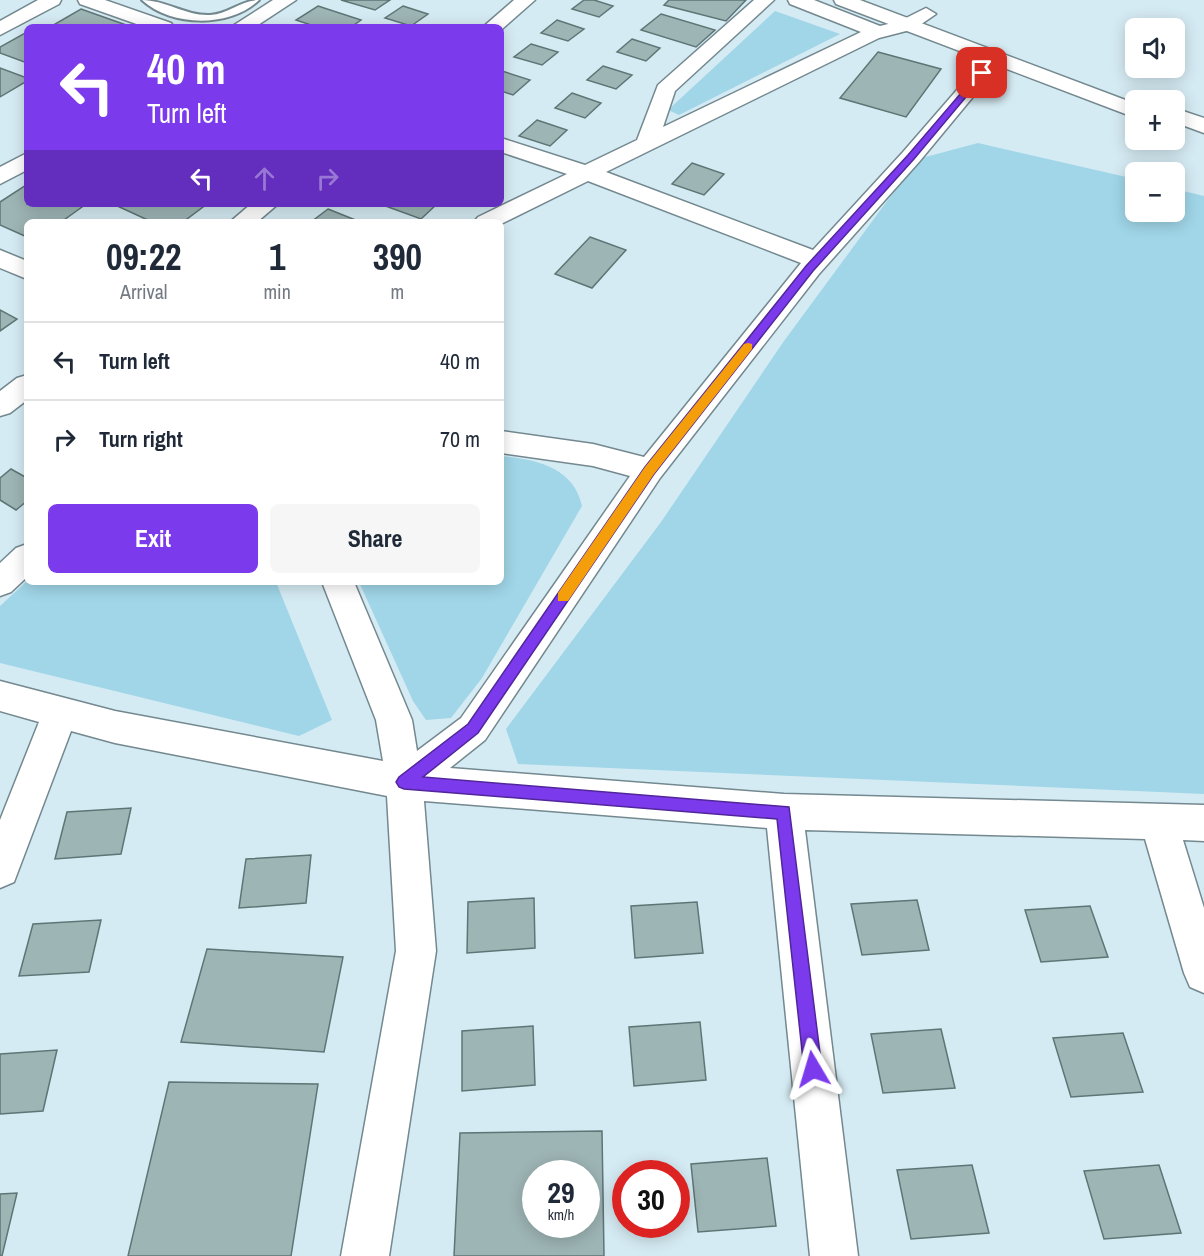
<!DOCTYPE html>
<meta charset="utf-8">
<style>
:root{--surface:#fff;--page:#f6f6f7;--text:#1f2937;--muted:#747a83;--line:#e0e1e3;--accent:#7c3aed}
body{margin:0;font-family:"Archivo Narrow",sans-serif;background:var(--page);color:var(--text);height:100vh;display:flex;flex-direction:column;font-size:22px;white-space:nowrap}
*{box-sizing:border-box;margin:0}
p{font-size:20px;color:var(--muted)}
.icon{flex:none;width:33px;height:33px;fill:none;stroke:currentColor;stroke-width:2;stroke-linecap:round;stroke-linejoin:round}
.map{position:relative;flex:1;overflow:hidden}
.drawer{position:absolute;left:24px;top:219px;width:480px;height:366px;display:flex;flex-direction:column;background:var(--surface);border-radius:9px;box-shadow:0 3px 15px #0003}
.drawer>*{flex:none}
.top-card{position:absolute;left:24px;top:24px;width:480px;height:183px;border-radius:9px;box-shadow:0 3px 15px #0003;background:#7c3aed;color:#fff;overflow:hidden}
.buttons{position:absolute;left:1125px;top:18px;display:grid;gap:12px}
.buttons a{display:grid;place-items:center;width:60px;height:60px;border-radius:9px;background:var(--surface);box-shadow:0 3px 15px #0003;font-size:30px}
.speed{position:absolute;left:522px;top:1160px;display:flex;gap:12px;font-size:30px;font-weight:700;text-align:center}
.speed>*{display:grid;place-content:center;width:78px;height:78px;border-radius:50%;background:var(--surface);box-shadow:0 3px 15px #0003;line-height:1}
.speed small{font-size:15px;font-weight:400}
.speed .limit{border:9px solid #d22;background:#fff;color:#111}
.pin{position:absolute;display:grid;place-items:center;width:51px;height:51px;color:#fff;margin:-26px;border-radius:12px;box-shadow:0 3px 9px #0006}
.me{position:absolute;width:66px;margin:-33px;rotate:353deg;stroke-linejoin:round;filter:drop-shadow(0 0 4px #0008)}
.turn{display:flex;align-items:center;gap:21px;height:126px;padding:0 24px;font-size:27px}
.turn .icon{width:78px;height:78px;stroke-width:2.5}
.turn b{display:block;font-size:42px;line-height:51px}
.lanes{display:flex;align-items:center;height:57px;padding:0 24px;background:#0003;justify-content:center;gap:30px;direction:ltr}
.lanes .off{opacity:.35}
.eta{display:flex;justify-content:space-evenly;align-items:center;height:102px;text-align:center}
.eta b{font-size:36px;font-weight:800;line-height:42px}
.primary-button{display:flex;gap:12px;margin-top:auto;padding:12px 24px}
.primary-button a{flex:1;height:69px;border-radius:9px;background:var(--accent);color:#fff;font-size:24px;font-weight:800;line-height:69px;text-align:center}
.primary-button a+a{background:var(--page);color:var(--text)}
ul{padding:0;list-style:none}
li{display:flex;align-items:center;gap:18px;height:78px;padding:0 24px;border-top:2px solid var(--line)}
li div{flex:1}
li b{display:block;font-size:22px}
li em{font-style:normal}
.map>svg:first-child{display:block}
.green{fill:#a0d6e8}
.building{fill:#9eb5b5;stroke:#5f7575;stroke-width:1.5;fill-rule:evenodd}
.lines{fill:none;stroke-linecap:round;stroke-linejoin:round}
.lane-casing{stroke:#73888f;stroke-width:4}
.street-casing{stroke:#73888f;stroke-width:3}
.secondary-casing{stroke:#73888f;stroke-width:3}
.lane{fill:#fff;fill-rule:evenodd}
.street{fill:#fff;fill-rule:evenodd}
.secondary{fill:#fff;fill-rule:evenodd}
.route{fill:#7c3aed;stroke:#51269a;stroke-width:1.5}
.slow{fill:#f59e0b}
</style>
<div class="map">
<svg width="1204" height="1256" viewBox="0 0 1204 1256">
<rect width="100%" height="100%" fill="#d5ebf3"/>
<g class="green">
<path d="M775 11 840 34 679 115 668 110Z"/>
<path d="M978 143 1135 179 1136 212H1174L1175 189 1204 196V794L518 764 506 729 661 522 784 341 918 159Z"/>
<path d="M501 456C535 459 574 467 582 506L482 678 451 718 426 720 413 701 359 582H501Z"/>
<path d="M27 581 276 582 332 720 299 736 0 663V606Z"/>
</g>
<g class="building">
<path d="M341 0H390L375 10Z"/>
<path d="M584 0H594L613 6 599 17 572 9Z"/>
<path d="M669 0H746L726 21 664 5Z"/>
<path d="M318 6 361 20 351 27H317L296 20Z"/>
<path d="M403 6 428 14 411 26 385 18Z"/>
<path d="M81 9 129 26 50 27Z"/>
<path d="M661 14 715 30 696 47 641 30Z"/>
<path d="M557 20 584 29 568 41 541 33Z"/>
<path d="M27 32V63L0 53V47Z"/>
<path d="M632 39 660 48 646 61 617 52Z"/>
<path d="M531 44 558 52 542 65 514 57Z"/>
<path d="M878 52 941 69 906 117 840 98Z"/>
<path d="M603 66 632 75 616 89 587 80Z"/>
<path d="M0 68 27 78V81L0 97Z"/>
<path d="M502 71 530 80 513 95 501 91Z"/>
<path d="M572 93 601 103 585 118 555 108Z"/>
<path d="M537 120 567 130 550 146 519 136Z"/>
<path d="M692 163 724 174 704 195 672 184Z"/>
<path d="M26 185 27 204H75L82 207 61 222H27V237L0 225V202Z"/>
<path d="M113 204H207L183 222H152Z"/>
<path d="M380 204H437L421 219Z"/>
<path d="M328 209 358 221 311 222Z"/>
<path d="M590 237 626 250 592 288 555 274Z"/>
<path d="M0 310 17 319 0 331Z"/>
<path d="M11 469 27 478V501L16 510 0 500V478Z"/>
<path d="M131 808 121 854 55 859 67 812Z"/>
<path d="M311 855 306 903 239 908 246 859Z"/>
<path d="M534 898 535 948 467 953 468 902Z"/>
<path d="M917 900 929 950 862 955 851 904Z"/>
<path d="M697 902 703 953 635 958 631 906Z"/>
<path d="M1090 906 1108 957 1041 962 1025 910Z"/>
<path d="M101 920 89 972 19 976 33 924Z"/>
<path d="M207 949 343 957 324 1052 181 1042Z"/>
<path d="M700 1022 706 1080 634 1086 629 1027Z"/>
<path d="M533 1026 535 1085 462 1091V1031Z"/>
<path d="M941 1029 955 1088 883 1093 871 1034Z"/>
<path d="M1123 1033 1143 1092 1071 1097 1053 1038Z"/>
<path d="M57 1050 43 1111 0 1114V1054Z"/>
<path d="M169 1082 318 1084 291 1256H128Z"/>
<path d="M602 1131 604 1256H454L460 1133ZM536 1173H586V1224H536Z"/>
<path d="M767 1158 776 1226 698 1232 691 1164Z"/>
<path d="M972 1165 989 1233 911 1239 897 1170Z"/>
<path d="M1159 1165 1181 1233 1104 1239 1084 1171Z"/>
<path d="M17 1193 2 1256H0V1194Z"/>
</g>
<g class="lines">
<g class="lane-casing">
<path id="lane" d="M142 0C165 0 186 16 210 15 229 14 241 0 259 0 230 28 171 27 142 0Z"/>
</g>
<g class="street-casing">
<g id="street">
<path d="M38 0H61L59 4 0 35V21Z"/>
<path d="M78 0H105L171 23 174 27H145L80 4Z"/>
<path d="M273 0H296L255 27H231Z"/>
<path d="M514 0H535L501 30V27H483Z"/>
<path d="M754 0H774L675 91 663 127 861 32 790 4 788 0H814L880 26 900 21 926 8 936 14 914 29 879 38 606 172 813 250 903 152 989 53H1003L1006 57 919 162 819 274 660 478 485 740 450 768 784 794 1204 805V841L1183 840 1204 908V993L1190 987 1184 973 1145 839 805 830 858 1256H810L767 828 424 801 436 951 389 1256H341L396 951 387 796 115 743 71 731 14 882 0 888V820L39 722 0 711V681L115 711 383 761 376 720 322 582H354L412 720 417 751 461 718 630 476 593 466 501 453V431L593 444 644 457 801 263 588 181 501 224 474 222 478 217 567 174 501 152V138L585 165 637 140 658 85Z"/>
<path d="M27 153V170L0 184V167Z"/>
<path d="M251 204H278L257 222H230Z"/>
<path d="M0 250 27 261V279L0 268Z"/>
<path d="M27 375V400L10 413 0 416V391L17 378Z"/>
<path d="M27 544V577L11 592 0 596V563L16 548Z"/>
</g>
</g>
<g class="secondary-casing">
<g id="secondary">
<path d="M834 0H860L1136 104V118L836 4Z"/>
<path d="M1174 108 1204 118V133L1174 122Z"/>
</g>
</g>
<use href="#lane" class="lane"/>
<use href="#street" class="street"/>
<use href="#secondary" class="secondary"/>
</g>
<path class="route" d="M979 72 986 73 914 159 813 271 654 474 478 733 423 777 789 807 822 1069 819 1075 813 1078 807 1075 804 1069 777 819 404 789 399 787 396 782 399 777 468 724 645 467 806 266 908 155Z"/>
<path class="slow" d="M748 343 752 344V349L654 474 568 601H558V593L645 467 744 344Z"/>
</svg>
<div class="buttons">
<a><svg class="icon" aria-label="sound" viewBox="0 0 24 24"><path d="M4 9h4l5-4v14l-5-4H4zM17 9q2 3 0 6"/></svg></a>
<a>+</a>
<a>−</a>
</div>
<div class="speed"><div>29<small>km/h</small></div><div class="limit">30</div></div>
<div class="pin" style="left:982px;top:73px;background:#d93025"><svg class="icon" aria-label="arrive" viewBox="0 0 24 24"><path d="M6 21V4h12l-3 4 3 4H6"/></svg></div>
<svg class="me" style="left:813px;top:1069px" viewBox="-20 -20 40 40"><path d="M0-17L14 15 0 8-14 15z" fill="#7c3aed" stroke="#fff" stroke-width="4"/></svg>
<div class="top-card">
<div class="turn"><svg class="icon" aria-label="left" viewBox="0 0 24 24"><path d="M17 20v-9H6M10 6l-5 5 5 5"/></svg><div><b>40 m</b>Turn left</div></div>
<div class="lanes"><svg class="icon" aria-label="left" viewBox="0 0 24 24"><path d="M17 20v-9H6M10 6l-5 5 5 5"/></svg><svg class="icon off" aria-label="ahead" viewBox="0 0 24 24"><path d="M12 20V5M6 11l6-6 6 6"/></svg><svg class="icon off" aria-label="right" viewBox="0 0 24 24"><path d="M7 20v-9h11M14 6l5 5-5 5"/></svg></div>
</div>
<section class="drawer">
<div class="eta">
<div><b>09:22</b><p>Arrival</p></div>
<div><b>1</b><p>min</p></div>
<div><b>390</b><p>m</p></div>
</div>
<ul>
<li><svg class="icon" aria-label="left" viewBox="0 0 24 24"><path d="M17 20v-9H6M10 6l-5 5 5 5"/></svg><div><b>Turn left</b></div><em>40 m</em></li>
<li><svg class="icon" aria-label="right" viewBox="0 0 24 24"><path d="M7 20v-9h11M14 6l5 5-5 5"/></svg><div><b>Turn right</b></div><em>70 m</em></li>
</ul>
<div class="primary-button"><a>Exit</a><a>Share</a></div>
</section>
</div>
